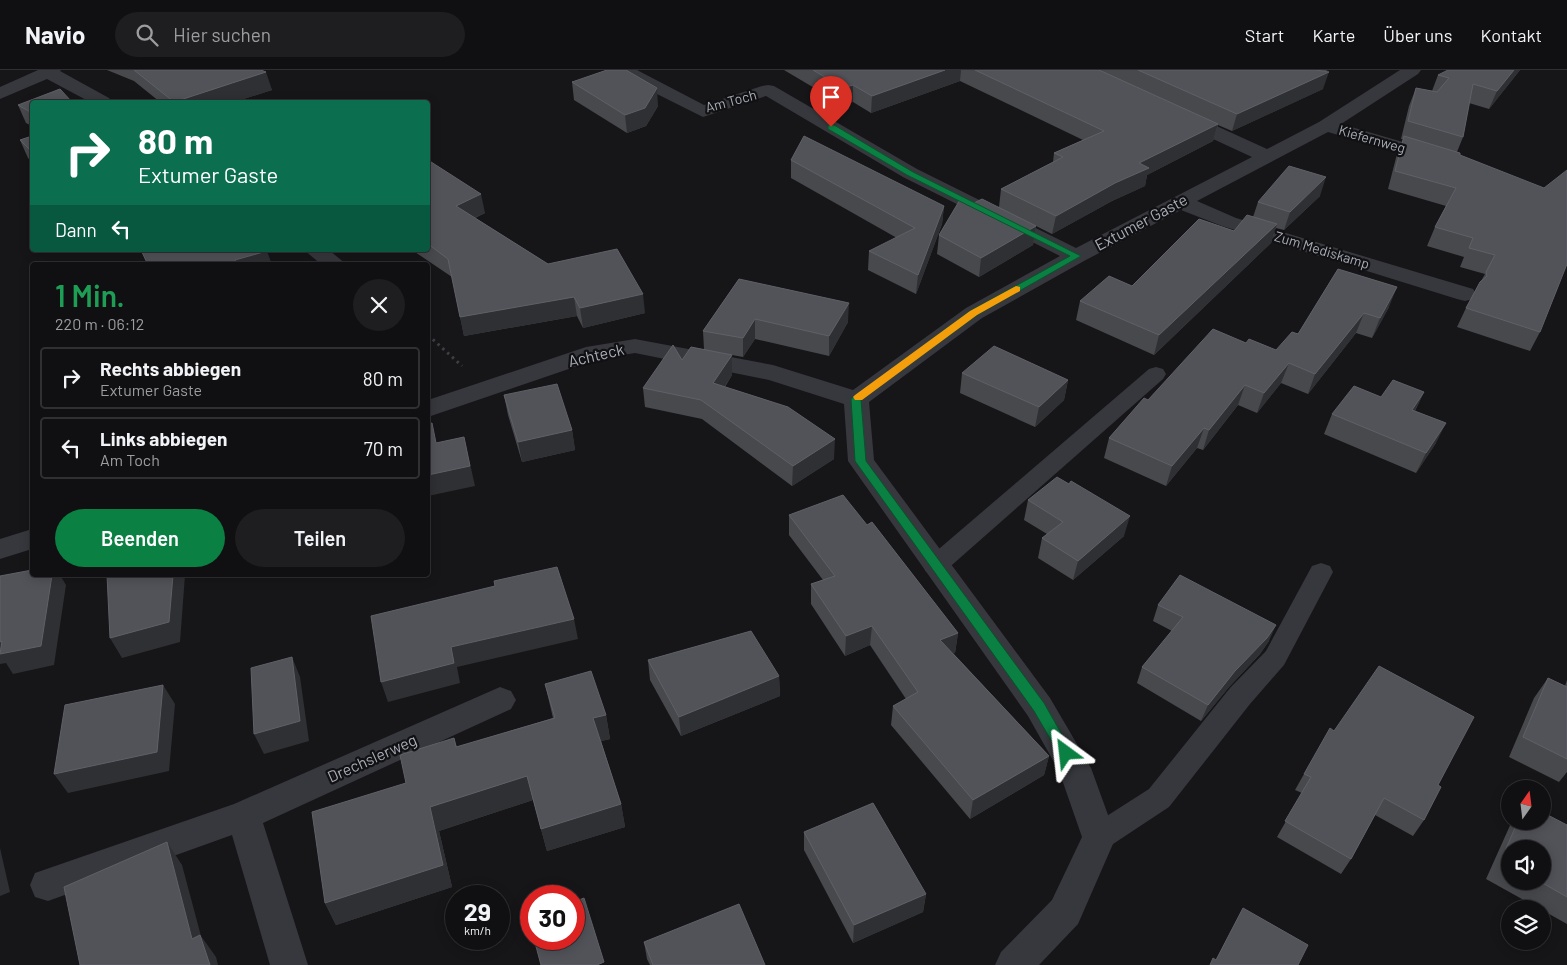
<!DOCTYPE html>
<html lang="de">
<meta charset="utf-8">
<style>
:root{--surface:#101012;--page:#1e1e20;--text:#f1f3f6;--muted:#9c9d9f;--line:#303032;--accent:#0b8043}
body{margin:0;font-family:Barlow,sans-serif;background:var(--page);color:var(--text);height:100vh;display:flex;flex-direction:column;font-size:19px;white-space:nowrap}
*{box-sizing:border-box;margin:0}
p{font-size:16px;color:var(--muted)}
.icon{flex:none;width:28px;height:28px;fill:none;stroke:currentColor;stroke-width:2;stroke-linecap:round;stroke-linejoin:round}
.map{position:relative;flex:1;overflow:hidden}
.panel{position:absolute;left:30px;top:192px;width:400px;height:315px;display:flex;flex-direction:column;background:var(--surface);border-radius:5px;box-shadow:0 2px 12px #0003,0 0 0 1px var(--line)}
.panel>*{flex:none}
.guide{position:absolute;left:30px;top:30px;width:400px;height:152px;border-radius:5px;box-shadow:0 2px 12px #0003,0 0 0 1px var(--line);background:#0b6e4f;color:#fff;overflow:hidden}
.needle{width:32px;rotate:14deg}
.fabs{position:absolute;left:1501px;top:710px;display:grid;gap:10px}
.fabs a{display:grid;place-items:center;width:50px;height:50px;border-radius:50%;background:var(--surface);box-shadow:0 2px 12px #0003,0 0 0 1px var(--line);font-size:25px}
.speed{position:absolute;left:445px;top:815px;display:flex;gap:10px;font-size:25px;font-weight:700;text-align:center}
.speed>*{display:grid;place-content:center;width:65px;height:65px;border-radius:50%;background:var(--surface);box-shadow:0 2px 12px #0003,0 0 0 1px var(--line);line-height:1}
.speed small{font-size:12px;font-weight:400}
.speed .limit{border:8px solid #d22;background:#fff;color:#111}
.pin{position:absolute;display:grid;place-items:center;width:42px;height:42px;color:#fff;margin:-51px -21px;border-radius:50% 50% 50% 0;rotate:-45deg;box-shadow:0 0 5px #0007}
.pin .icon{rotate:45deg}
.me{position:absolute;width:55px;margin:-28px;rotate:330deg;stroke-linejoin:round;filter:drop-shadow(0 0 4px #0008)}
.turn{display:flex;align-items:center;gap:18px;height:105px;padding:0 25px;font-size:22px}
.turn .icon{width:65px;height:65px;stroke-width:2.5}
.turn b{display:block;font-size:35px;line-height:42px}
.then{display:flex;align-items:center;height:48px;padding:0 25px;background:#0003;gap:10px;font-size:19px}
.round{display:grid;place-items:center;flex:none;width:52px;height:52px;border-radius:26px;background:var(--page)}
.headline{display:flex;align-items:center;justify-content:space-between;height:85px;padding:0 25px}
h1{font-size:30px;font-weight:600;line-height:38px;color:#1e9e55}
.primary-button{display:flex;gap:10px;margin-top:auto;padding:10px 25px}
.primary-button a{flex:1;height:58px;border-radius:30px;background:var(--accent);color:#fff;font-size:20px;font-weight:600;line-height:58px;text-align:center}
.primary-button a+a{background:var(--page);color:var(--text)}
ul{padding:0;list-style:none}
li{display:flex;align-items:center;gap:15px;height:62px;margin:0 10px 8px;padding:0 15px;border:2px solid var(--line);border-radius:5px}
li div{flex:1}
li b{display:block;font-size:19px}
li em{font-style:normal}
header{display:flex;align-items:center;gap:30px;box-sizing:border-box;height:70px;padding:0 25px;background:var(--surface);border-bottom:1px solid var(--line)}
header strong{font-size:24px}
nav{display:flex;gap:28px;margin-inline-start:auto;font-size:18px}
.search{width:350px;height:45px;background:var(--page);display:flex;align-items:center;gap:12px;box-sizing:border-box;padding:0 18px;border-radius:28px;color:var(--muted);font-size:19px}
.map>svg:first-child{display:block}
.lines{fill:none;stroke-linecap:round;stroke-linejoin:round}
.path{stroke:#3d3f44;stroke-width:3;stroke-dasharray:2.5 4;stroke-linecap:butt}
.service{fill:#37383d;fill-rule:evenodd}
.minor{fill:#37383d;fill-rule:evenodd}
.wall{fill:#47494d;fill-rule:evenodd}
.shaded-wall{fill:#2f3033}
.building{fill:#525359;stroke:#5f6168}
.route{fill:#0b8043;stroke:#07532c}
.slow{fill:#f59e0b}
.labels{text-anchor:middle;stroke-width:4.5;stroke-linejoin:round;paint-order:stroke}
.far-street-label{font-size:14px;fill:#a8adb8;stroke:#111113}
.street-label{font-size:16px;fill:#a8adb8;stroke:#111113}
</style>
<header>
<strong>Navio</strong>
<div class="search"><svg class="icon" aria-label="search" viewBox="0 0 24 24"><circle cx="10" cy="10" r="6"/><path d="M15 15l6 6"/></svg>Hier suchen</div>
<nav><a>Start</a><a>Karte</a><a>Über uns</a><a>Kontakt</a></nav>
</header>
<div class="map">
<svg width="1567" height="895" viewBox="0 0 1567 895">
<rect width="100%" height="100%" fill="#161618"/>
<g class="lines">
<path class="path" d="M428 265 462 296"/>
<g class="service">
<path d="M1156 297 1163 299 1166 304 1163 309 944 502 935 505 926 502 923 496 926 490 1149 299Z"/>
<path d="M1321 493 1330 496 1333 502 1284 595 1250 634 1169 737 1110 776 1099 780 1088 776 1084 767 1088 758 1149 719 1230 618 1266 581 1312 496Z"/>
</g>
<g class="minor">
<path d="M38 0H61L60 1 109 28 112 32H90L47 9 0 29V17Z"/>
<path d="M614 0H637L704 35 762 16 768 15 774 16 917 99 1076 178 1252 87 1174 51 1172 47 1174 43 1181 41 1188 43 1267 79 1319 52 1400 0H1421L1418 4 1341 54 1444 84 1447 88 1444 92 1437 94 1430 92 1328 62 1197 131 1236 148 1473 219 1476 224 1473 229 1465 231 1457 229 1222 156 1181 140 1084 191 982 248 869 332 874 390 1050 628 1091 698 1116 767 1078 854 1039 895H995L1001 882 1052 830 1082 767 1059 701 1028 646 848 391 844 334 769 310 635 283 598 289 428 347V330L586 277 635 269 773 295 853 320 966 238 1060 186 903 107 766 26 703 47 617 4Z"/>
<path d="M304 180H329L347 195H322Z"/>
<path d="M32 459V479L0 489V469Z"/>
<path d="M500 617 511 621 516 630 511 639 263 753 308 895H270L232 765 48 831 35 827 30 815 35 803 234 734Z"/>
</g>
</g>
<g class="wall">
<path d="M107 0H261L272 20 234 32H160L134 11Z"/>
<path d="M784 0H1328L1324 2 1323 19 1232 61 1218 55 1213 71 1147 105 1145 116 1112 131 1052 164 1036 156 1033 175 979 207 937 184 939 165 972 134 999 137 1001 119 1053 92 1054 83 1083 70 960 11 871 43 853 32 843 35Z"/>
<path d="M1520 0 1489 39 1469 33 1463 67 1457 82 1460 85 1540 262 1530 281 1457 257 1466 238 1485 204 1460 197 1464 187 1427 176 1435 157 1446 136 1388 119 1397 84 1403 69H1401L1409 36 1416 18 1432 21 1438 5Z"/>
<path d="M572 12 658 36 646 56 627 63 574 30Z"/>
<path d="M32 32V56L26 53 18 35Z"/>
<path d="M32 66V92L28 88 20 70Z"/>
<path d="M428 90 485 143 475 148 548 194 645 243 583 258 577 246 464 266 452 207 412 180H428Z"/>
<path d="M791 90 944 136 942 154 916 224 868 200 869 181 897 168 791 108Z"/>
<path d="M1320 126 1284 160 1276 158 1271 173 1154 285 1076 250 1080 231 1132 216 1234 161 1253 147 1258 132Z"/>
<path d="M1338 199 1389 237 1372 268 1356 263 1308 324 1281 313 1257 343 1238 335 1203 380 1197 378 1166 416 1104 388 1109 368 1148 330 1246 273 1276 280 1298 264Z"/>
<path d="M739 209 848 252 829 286 755 269 743 287 732 285V305L725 317 834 389 792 416 702 349 645 337 643 318 682 290 704 279 703 261Z"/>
<path d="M962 303 1068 310 1064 330 1035 357 960 323Z"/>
<path d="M1424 322 1415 341 1436 373 1416 403 1324 364 1332 344 1381 327Z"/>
<path d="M504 325 572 360 575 380 522 392 508 345Z"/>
<path d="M1069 414 1124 466 1073 510 1038 488 1042 468 1047 464 1024 450 1028 430Z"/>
<path d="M789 445 867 455 958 563 955 583H953L1049 686 1044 705 970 749 891 655 893 636 906 629 870 575 845 586 811 534V514L823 510 789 465Z"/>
<path d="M1158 535 1269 571 1260 584 1229 617 1201 651 1137 613 1142 597 1172 561 1153 551Z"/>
<path d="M648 590 779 606 780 626 681 666 650 610Z"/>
<path d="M1548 608 1565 616 1567 610V702L1559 712 1509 687 1534 628Z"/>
<path d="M545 614 606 645 610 669 601 671 621 734 625 757 547 781 533 730 439 761 452 817 336 855 325 833 454 668 457 677 553 648Z"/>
<path d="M1304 704 1438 715 1424 750 1413 766 1375 745 1351 789 1341 804 1277 767 1302 723 1295 720Z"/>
<path d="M1512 751H1542L1567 755V854L1542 840V839H1540L1486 809ZM1510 779 1542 811H1510Z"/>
<path d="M804 762 926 824 923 842 853 873 804 780Z"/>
<path d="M644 872 765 895H650L647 889Z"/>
</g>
<g class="shaded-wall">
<path d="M945 0H961L960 11 871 43 872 26Z"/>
<path d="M1514 0H1520L1489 39 1497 21Z"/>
<path d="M266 2 272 20 234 32H175Z"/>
<path d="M1329 2 1323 19 1232 61 1237 44Z"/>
<path d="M853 15V32L843 35V18Z"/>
<path d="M657 18 658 36 646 56 627 63 625 45Z"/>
<path d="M1218 54 1213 71 1147 105 1145 116 1112 131 1052 164 1056 146 1139 93Z"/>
<path d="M1326 107 1320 126 1284 160 1290 142Z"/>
<path d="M481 124 485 143 460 154 456 136Z"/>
<path d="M944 136 942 154 916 224 918 205Z"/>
<path d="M1277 154 1271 173 1154 285 1159 265Z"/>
<path d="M1036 156 1033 175 979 207 981 188Z"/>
<path d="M267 181 272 195H237L235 190Z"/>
<path d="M1397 217 1389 237 1372 268 1380 248Z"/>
<path d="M643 224 645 243 583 258 580 238Z"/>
<path d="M574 227 577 246 464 266 460 247Z"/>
<path d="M849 233 848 252 829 286V266Z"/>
<path d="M1364 243 1356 263 1308 324 1315 304Z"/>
<path d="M755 249V269L743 287V268Z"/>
<path d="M732 285V305L714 333 713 313Z"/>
<path d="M1289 293 1281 313 1257 343 1264 323Z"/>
<path d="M1068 310 1064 330 1035 357 1039 337Z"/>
<path d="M1245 315 1238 335 1203 380 1209 360Z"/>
<path d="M1424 322 1414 342 1412 340Z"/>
<path d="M1446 353 1436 373 1416 403 1426 383Z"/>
<path d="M1204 358 1197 378 1166 416 1172 396Z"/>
<path d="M572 360 575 380 522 392 518 372Z"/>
<path d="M464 367 475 416 428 426V405Z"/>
<path d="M835 369 834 389 792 416 793 396Z"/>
<path d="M1130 446 1124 466 1073 510 1078 491Z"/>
<path d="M52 505H60L66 515 54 595 13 604 6 593 0 594V572L2 571Z"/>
<path d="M173 505H185L180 572 122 588 110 568Z"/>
<path d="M574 549 578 569 457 597 460 613 388 632 381 612 451 577Z"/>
<path d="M1276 555 1269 571 1260 584 1229 617 1201 651 1208 635 1235 601Z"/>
<path d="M872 556 870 575 845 586 846 566Z"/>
<path d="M958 563 955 583 938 590 940 570Z"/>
<path d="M292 587 300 607 309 671 264 684 254 664Z"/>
<path d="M779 606 780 626 681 666 679 647Z"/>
<path d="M163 615 175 634 169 701 68 723 54 704Z"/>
<path d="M606 645 610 669 598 672 593 648Z"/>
<path d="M1049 686 1044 705 970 749 973 730Z"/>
<path d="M527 706 533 730 439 761 452 817 336 855 325 833 430 737Z"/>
<path d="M621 734 625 757 547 781 541 759Z"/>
<path d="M167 772 182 795 201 866 216 887 218 895H210L192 869Z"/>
<path d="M0 778 10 822 0 826Z"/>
<path d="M926 824 923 842 853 873 854 855Z"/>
</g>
<g class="building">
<path d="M134 0H261L266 2 174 32Z"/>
<path d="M607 0H626L657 18 645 38 625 45 572 12Z"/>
<path d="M813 0H945L872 26 853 15 843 18Z"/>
<path d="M975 0H1099L1218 54 1139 93 1149 98 1115 113 1056 146 1001 119 1063 87 1054 83 1104 61Z"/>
<path d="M1138 0H1316L1329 2 1237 44Z"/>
<path d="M1448 0H1514L1497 21 1473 14 1463 67 1408 51 1416 18 1437 22 1449 8 1438 5Z"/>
<path d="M60 19 72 32H32V43L18 35Z"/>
<path d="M32 66V82L20 70Z"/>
<path d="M804 66 944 136 918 205 869 181 915 158 791 90Z"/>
<path d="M1404 66 1460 83V85L1544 118 1567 100V194L1540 262 1466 238 1480 212 1487 206 1486 202 1495 185 1469 178 1473 168 1435 157 1456 118 1395 101Z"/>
<path d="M428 90 481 124 456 136 548 194 617 179 643 224 580 238 574 227 460 247 448 189 428 174Z"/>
<path d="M1289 96 1326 107 1290 142 1258 132Z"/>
<path d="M961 128 972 134 982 129 1036 156 981 188 939 165Z"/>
<path d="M1247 145 1277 154 1159 265 1080 231 1109 206 1132 216 1199 149 1234 161Z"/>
<path d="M141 180H267V181L235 190 237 195H148Z"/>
<path d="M1338 199 1397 217 1380 248 1364 243 1315 304 1289 293 1264 323 1245 315 1209 360 1204 358 1172 396 1109 368 1144 328 1148 330 1213 259 1246 273 1249 269 1276 280 1292 262 1298 264Z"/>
<path d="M739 209 849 233 829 266 755 249 743 268 703 261Z"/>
<path d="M673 275 682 290 691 277 732 285 713 313 788 337 835 369 793 396 701 330 643 318Z"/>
<path d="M994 276 1068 310 1039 337 962 303Z"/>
<path d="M1393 310 1424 322 1412 340 1446 353 1426 383 1332 344 1354 316 1381 327Z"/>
<path d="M557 314 572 360 518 372 504 325Z"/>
<path d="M432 353 436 373 464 367 470 396 428 405V354Z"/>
<path d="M1057 407 1069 414 1071 411 1130 446 1078 491 1042 468 1063 452 1028 430Z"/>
<path d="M843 425 867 455 872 452 958 563 940 570 1049 686 973 730 893 636 918 622 872 556 846 566 811 514 835 506 789 445Z"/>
<path d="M557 497 574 549 451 577 454 593 381 612 371 546 495 516 494 511Z"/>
<path d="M32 500V505H52L41 576 0 584 2 571 0 572V506Z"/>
<path d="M107 505H173L169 552 110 568Z"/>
<path d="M1180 505 1276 555 1267 568 1235 601 1208 635 1142 597 1183 547 1158 535Z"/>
<path d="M751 561 779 606 679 647 648 590Z"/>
<path d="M292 587 300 651 254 664 251 598Z"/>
<path d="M1379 596 1474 647 1438 715 1441 717 1424 750 1384 728 1351 789 1285 751 1311 707 1304 704 1330 658 1334 661Z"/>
<path d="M591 601 606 645 593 648 621 734 541 759 527 706 430 737 443 795 325 833 312 742 406 713 400 685 454 668 456 677 555 648 545 614Z"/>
<path d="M1548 608 1567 617V689L1523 667Z"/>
<path d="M163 615 157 682 54 704 65 635Z"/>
<path d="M873 733 926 824 854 855 804 762Z"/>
<path d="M1542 742 1567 755V827L1539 811H1542V779H1510V796L1501 790 1518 751H1542Z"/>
<path d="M167 772 192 869 200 865 210 895H80L64 817Z"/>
<path d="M584 828 604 892 597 895H541L534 869H574V832Z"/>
<path d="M739 834 765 895H653L644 872Z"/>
<path d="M1243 838 1308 875 1298 895H1210L1213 888 1216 890Z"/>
<path d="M531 846V859L528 847Z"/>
</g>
<path class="route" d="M828 55H834L913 102 1081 186 977 245 861 330 866 391 1044 633 1070 679 1072 683 1070 687 1066 689 1061 687 1034 641 855 391 851 329 970 241 1070 186 907 105 828 59Z"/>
<path class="slow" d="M1016 216 1020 217V221L977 245 862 330H855L853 327 855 325 970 241Z"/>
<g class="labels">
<g class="far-street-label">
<text transform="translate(731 31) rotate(-15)" y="5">Am Toch</text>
<text transform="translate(1372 69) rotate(16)" y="5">Kiefernweg</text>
<text transform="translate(1322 180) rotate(17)" y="5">Zum Mediskamp</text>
</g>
<g class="street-label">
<text transform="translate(1141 152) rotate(-28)" y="6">Extumer Gaste</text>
<text transform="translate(596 285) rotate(-13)" y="6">Achteck</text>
<text transform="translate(372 688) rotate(-24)" y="6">Drechslerweg</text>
</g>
</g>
</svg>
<div class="fabs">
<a><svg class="needle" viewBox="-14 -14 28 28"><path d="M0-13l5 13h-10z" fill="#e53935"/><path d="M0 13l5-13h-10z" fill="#9c9d9f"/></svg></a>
<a><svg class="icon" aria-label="sound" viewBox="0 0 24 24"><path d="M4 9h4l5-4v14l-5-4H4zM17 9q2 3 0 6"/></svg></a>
<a><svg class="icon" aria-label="layers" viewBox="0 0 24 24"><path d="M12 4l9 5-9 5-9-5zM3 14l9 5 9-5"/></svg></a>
</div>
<div class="speed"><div>29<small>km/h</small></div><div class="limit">30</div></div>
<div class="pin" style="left:831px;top:57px;background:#d93025"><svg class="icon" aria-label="arrive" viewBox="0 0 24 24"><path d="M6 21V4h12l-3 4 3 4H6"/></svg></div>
<svg class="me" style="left:1066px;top:683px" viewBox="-20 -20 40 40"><path d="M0-17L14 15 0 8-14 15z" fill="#0b8043" stroke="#fff" stroke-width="4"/></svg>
<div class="guide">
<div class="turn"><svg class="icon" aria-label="right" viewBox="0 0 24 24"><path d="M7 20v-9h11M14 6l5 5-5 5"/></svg><div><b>80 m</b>Extumer Gaste</div></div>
<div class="then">Dann<svg class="icon" aria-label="left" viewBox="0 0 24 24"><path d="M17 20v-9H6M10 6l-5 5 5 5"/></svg></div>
</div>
<section class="panel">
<div class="headline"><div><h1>1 Min.</h1><p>220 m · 06:12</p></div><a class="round"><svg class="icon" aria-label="close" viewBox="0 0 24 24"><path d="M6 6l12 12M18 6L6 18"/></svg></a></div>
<ul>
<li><svg class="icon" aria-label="right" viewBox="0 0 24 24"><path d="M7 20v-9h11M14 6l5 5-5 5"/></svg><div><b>Rechts abbiegen</b><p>Extumer Gaste</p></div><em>80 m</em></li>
<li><svg class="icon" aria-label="left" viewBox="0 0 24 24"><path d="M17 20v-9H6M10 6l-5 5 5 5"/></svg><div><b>Links abbiegen</b><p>Am Toch</p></div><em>70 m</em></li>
</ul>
<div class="primary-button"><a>Beenden</a><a>Teilen</a></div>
</section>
</div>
